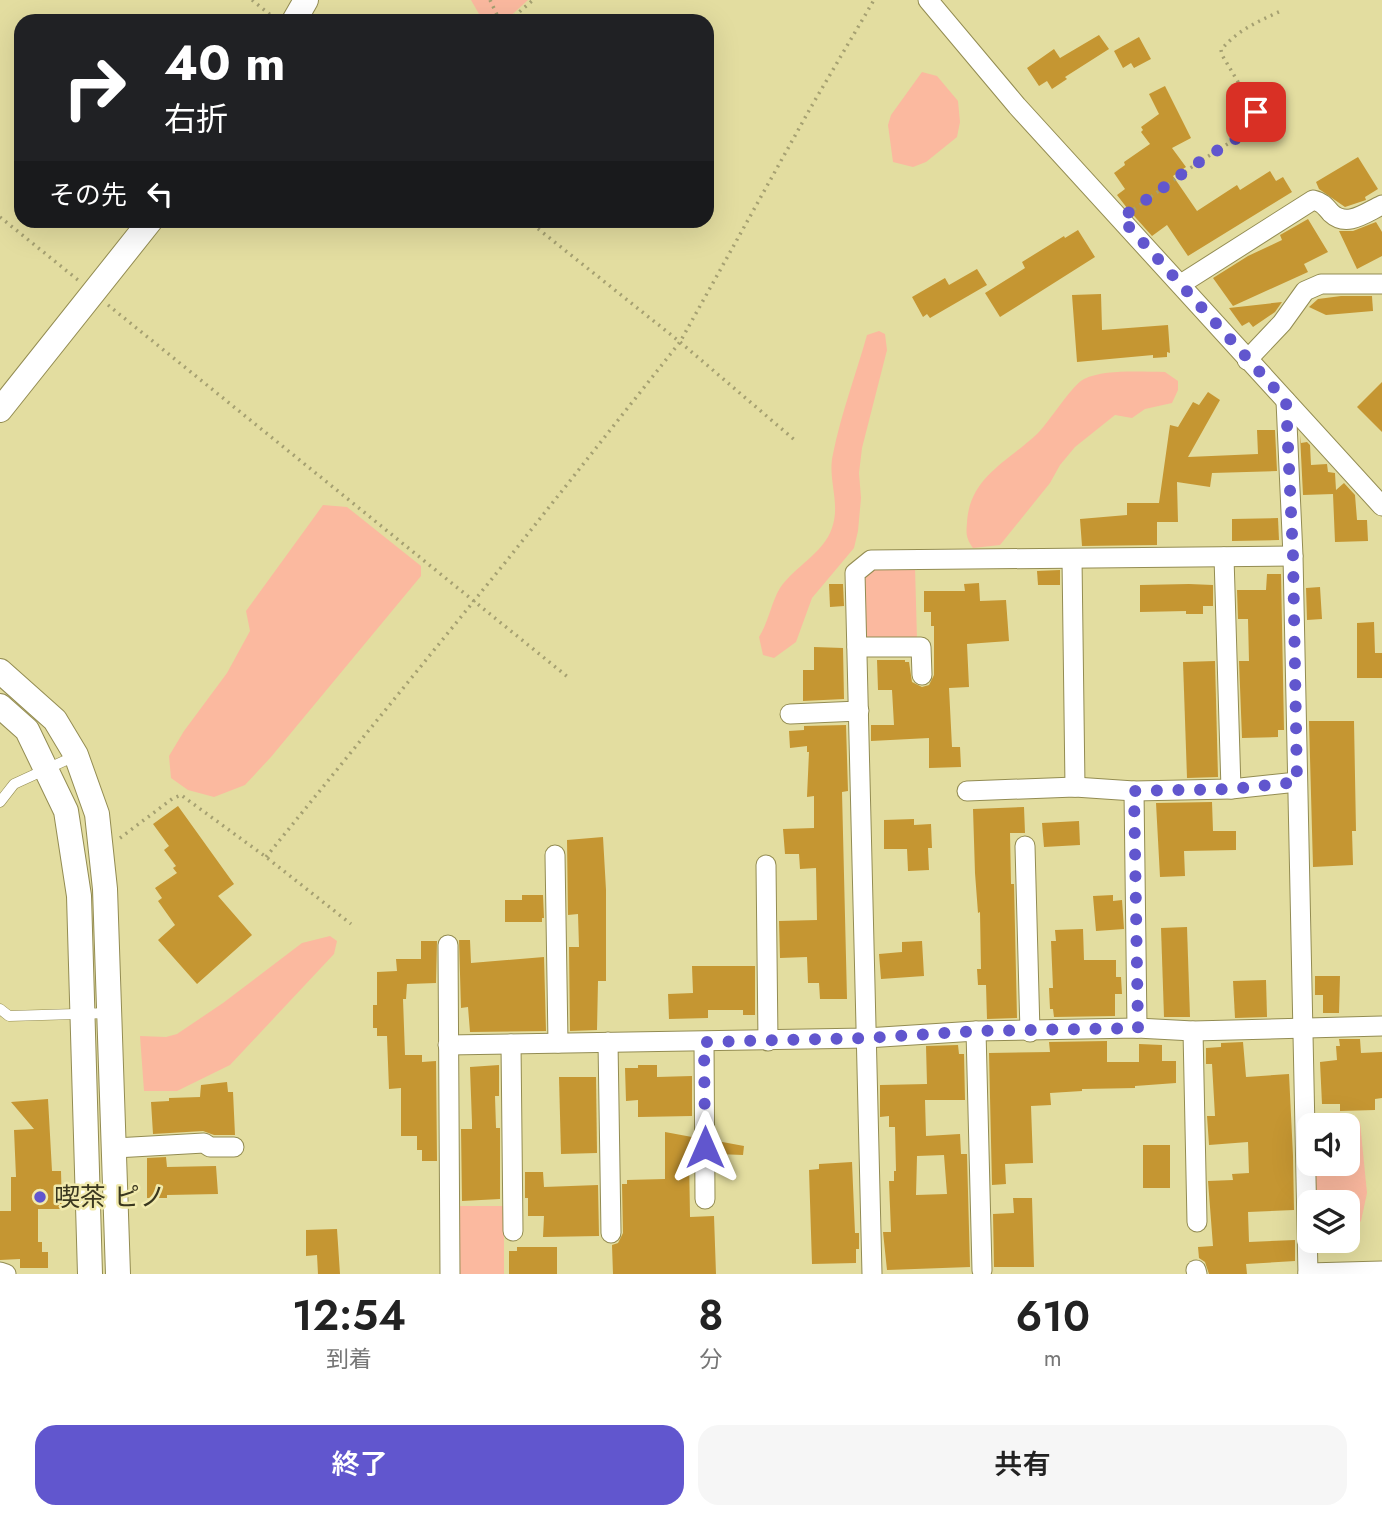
<!DOCTYPE html>
<html lang="ja">
<meta charset="utf-8">
<style>
:root{--surface:#fff;--page:#f6f6f6;--text:#222;--muted:#767676;--accent:#6156ce}
body{margin:0;font-family:Jost,"Noto Sans JP",sans-serif;background:var(--page);color:var(--text);height:100vh;display:flex;flex-direction:column;font-size:26px;white-space:nowrap}
*{box-sizing:border-box;margin:0}
p{font-size:23px;color:var(--muted)}
.icon{flex:none;width:38px;height:38px;fill:none;stroke:currentColor;stroke-width:2;stroke-linecap:round;stroke-linejoin:round}
.map{position:relative;height:1274px;overflow:hidden}
.panel{display:flex;flex-direction:column;background:var(--surface);flex:1}
.panel>*{flex:none}
.hud{position:absolute;left:14px;top:14px;width:700px;height:214px;border-radius:21px;box-shadow:0 7px 28px #0002;background:#202124;color:#fff;overflow:hidden}
.tools{position:absolute;left:1297px;top:1113px;display:grid;gap:14px}
.tools a{display:grid;place-items:center;width:63px;height:63px;border-radius:14px;background:var(--surface);box-shadow:0 7px 28px #0002;font-size:35px}
.pin{position:absolute;display:grid;place-items:center;width:60px;height:60px;color:#fff;margin:-30px;border-radius:14px;box-shadow:0 4px 10px #0006}
.me{position:absolute;width:77px;margin:-38px;rotate:0deg;stroke-linejoin:round;filter:drop-shadow(0 0 5px #0008)}
.turn{display:flex;align-items:center;gap:24px;height:147px;padding:0 35px;font-size:32px}
.turn .icon{width:91px;height:91px;stroke-width:2.5}
.turn b{display:block;font-size:49px;line-height:60px}
.then{display:flex;align-items:center;height:66px;padding:0 35px;background:#0003;gap:14px;font-size:26px}
.eta{display:flex;justify-content:space-evenly;align-items:center;height:119px;text-align:center}
.eta b{font-size:42px;font-weight:600;line-height:49px}
.primary-button{display:flex;gap:14px;margin-top:auto;padding:14px 35px}
.primary-button a{flex:1;height:80px;border-radius:21px;background:var(--accent);color:#fff;font-size:28px;font-weight:600;line-height:80px;text-align:center}
.primary-button a+a{background:var(--page);color:var(--text)}
.map>svg:first-child{display:block}
.green{fill:#fbb99f}
.building{fill:#c59632;fill-rule:evenodd}
.lines{fill:none;stroke-linecap:round;stroke-linejoin:round}
.service-casing{stroke:#938c52;stroke-width:11}
.minor-casing{stroke:#938c52;stroke-width:21}
.tertiary-casing{stroke:#938c52;stroke-width:26}
.path{stroke:#a5a071;stroke-width:3.5;stroke-dasharray:2 5;stroke-linecap:butt}
.service{stroke:#fff;stroke-width:10}
.minor{stroke:#fff;stroke-width:19}
.tertiary{stroke:#fff;stroke-width:24}
.route{stroke:#6156ce;stroke-width:12;stroke-dasharray:0 21.6}
.poi-dot{fill:#6156ce;stroke:#f1eaad;stroke-width:2.5}
.labels{text-anchor:middle;stroke-width:5;stroke-linejoin:round;paint-order:stroke}
.poi-label{font-size:26px;fill:#3a371f;stroke:#f1eaad;text-anchor:start}
</style>
<div class="map">
<svg width="1382" height="1274" viewBox="0 0 1382 1274">
<rect width="100%" height="100%" fill="#e3dda0"/>
<g class="green">
<path d="M471 0H528L505 21H483Z"/>
<path d="M922 72 937 76 958 101 960 122 957 137 926 162 913 167 893 162 888 125 891 115Z"/>
<path d="M879 331 885 334 887 350 862 448 859 473 861 498 858 531 854 548 812 598 796 642 774 658 763 655 759 637C769 621 771 603 780 588 795 566 823 554 832 528 841 503 827 479 833 454 841 414 856 374 867 335Z"/>
<path d="M1165 372 1178 381V390L1172 403 1145 409 1132 418 1115 415 1075 447 1060 465 1050 483 1000 545 973 548C966 538 966 534 967 523 969 477 1009 461 1038 433 1050 421 1072 385 1084 379 1105 369 1141 372 1165 372Z"/>
<path d="M323 505 347 507 421 566V576L271 757 245 785 214 797 188 790 171 778 169 756 184 731 227 673 250 631 246 611Z"/>
<path d="M915 567 917 639 861 641V578L875 569Z"/>
<path d="M330 936 337 941 334 954 230 1065 177 1091H144L140 1036 166 1037 177 1034 223 1003 302 943Z"/>
<path d="M1322 1113C1337 1113 1349 1110 1360 1122L1367 1193 1361 1221 1355 1227H1348V1202H1321L1317 1195 1313 1164H1348V1125H1314L1317 1116Z"/>
<rect x="453" y="1206" width="51" height="68"/>
</g>
<g class="building">
<path d="M1099 35 1109 49 1065 77 1067 79 1052 89 1047 81 1039 86 1027 68 1054 49 1060 58Z"/>
<path d="M1139 37 1151 59 1134 68 1131 63 1123 68 1114 51Z"/>
<path d="M1165 86 1191 138 1172 148 1186 167 1173 176 1197 211 1237 185 1240 190 1270 171 1276 181 1283 177 1292 192 1188 256 1167 225 1152 236 1127 208 1117 195 1125 189 1114 173 1125 165 1124 162 1150 144 1141 132 1143 130 1141 127 1159 114 1149 94Z"/>
<path d="M1358 157 1378 189 1365 197 1366 200 1345 207 1319 189 1316 182Z"/>
<path d="M1308 219 1328 252 1304 264 1308 272 1233 306 1213 278 1248 256 1282 240 1280 235Z"/>
<path d="M1376 222 1382 232V256L1357 269 1339 231H1353Z"/>
<path d="M1078 230 1095 257 1000 317 985 293 1025 268 1022 262 1064 236 1065 238Z"/>
<path d="M977 269 987 285 930 318 927 314 923 317 912 297 945 278 949 285Z"/>
<path d="M1101 294 1102 330 1168 325 1170 353 1167 352V357L1153 358V355L1077 362 1072 295Z"/>
<path d="M1341 296H1372L1373 311 1326 315 1309 307 1318 299Z"/>
<path d="M1282 302 1275 312 1253 327 1249 322 1242 326 1229 308Z"/>
<path d="M1382 382V432L1357 407Z"/>
<path d="M1208 392 1220 400 1188 457 1258 454 1257 430H1275L1277 471 1212 473 1210 487 1177 482 1178 522H1157V545L1082 546 1080 519 1127 515V503H1159L1170 425 1178 427 1193 402 1199 405Z"/>
<path d="M1300 435 1301 443 1307 442 1310 445 1311 465 1327 464 1328 472 1335 473 1336 490 1344 483 1355 495 1357 520H1367L1368 541 1335 542 1333 494 1303 495Z"/>
<path d="M1278 518 1279 540 1232 541V519Z"/>
<path d="M1060 570V585H1038L1037 571Z"/>
<path d="M1267 574H1281L1284 730H1278V737L1242 738 1239 661H1249L1248 619H1238L1237 590H1266Z"/>
<path d="M979 583 980 601 1006 600 1009 641 967 644 969 687 949 688 952 747H960L961 767 929 768V738L871 741V725H894L892 690H878L877 660H905V662H909L912 682 922 687 929 685 934 675V626H931V612H924V591H965L964 584Z"/>
<path d="M829 584H843L844 606 830 607Z"/>
<path d="M1189 584 1213 585V606H1203V614H1186V611L1140 612V585Z"/>
<path d="M1320 587 1322 619 1307 620 1306 588Z"/>
<path d="M1374 622 1375 653H1382V678H1357V623Z"/>
<path d="M814 647 843 648 844 699 803 701V670H814Z"/>
<path d="M1215 661 1218 777 1187 778 1183 662Z"/>
<path d="M1309 721H1354L1356 831H1352L1353 865 1313 867Z"/>
<path d="M846 725 848 791 842 792 847 999H820L819 983H808L807 957 780 958 779 921 817 920 816 868 800 869 799 854H785L783 829 814 828V796L807 797 809 752H807V746L790 748 789 731 804 730V726Z"/>
<path d="M1212 802 1213 831H1236V850L1184 851 1185 876 1160 877 1156 803Z"/>
<path d="M178 806 234 884 218 896 252 935 197 984 158 940 175 925 158 901 162 898 155 888 177 873 173 868 176 866 164 850 169 846 153 824Z"/>
<path d="M1024 807 1025 833H1010L1011 884H1014L1017 1018 987 1019 986 985H978L977 969H981L980 912 978 913 975 873 973 809Z"/>
<path d="M914 819V825L931 824 932 848H928L929 870 908 871 907 849H884V820Z"/>
<path d="M1079 821 1080 845 1044 847 1042 823Z"/>
<path d="M603 837 606 890V981H598L597 1030 570 1031 569 947H579L578 914 568 915 567 840Z"/>
<path d="M522 895H543L544 918H542V922H505V900H522Z"/>
<path d="M1113 895V901L1122 900 1124 929 1096 931 1093 896Z"/>
<path d="M1187 927 1190 1017H1164L1161 928Z"/>
<path d="M1083 929 1084 960H1116V977H1121L1122 994H1115V1016L1054 1017 1053 1009H1050L1049 988H1053L1051 941H1056L1055 930Z"/>
<path d="M459 940H470L471 963 544 957 546 1031 470 1032 468 1007 461 1008Z"/>
<path d="M421 941H437L436 983 407 984 406 999H403L405 1055H422V1062L436 1061 437 1161H422V1150H417V1136H401V1088L389 1089 387 1036H377V1028H373V1005H377V972L397 971 396 959H421Z"/>
<path d="M922 941 924 976 881 979 879 954 902 952V942Z"/>
<path d="M692 966H755V1015H743V1010H708V1018L669 1019 668 994 693 993Z"/>
<path d="M1315 976H1340L1339 1013H1323V995H1315Z"/>
<path d="M1266 980 1267 1017 1235 1018 1233 981Z"/>
<path d="M1339 1039H1360L1361 1053 1382 1052V1098L1375 1099V1110L1340 1111V1104H1322L1320 1062 1337 1060 1336 1046H1340Z"/>
<path d="M1107 1041V1062H1139V1044L1162 1045V1061H1176V1083L1135 1086V1088L1082 1089V1091L1050 1093 1051 1105 1031 1106 1033 1163 1005 1164 1006 1184 992 1185 989 1053 1050 1052 1049 1042Z"/>
<path d="M1243 1042 1246 1077 1289 1074 1293 1156 1294 1210 1248 1212 1249 1242 1295 1240V1261L1246 1264 1247 1274H1209L1205 1262 1199 1258 1198 1247 1213 1246 1208 1181 1233 1180 1232 1174 1249 1173 1248 1142 1209 1145 1207 1116H1215L1212 1064H1206V1048L1221 1047V1043Z"/>
<path d="M958 1045 959 1054H964L965 1100H925L926 1136 960 1134 961 1154H967L970 1267 887 1270 883 1232H891L889 1181H894V1171H896L895 1127H889V1116L880 1117V1085L927 1084 926 1046ZM944 1155 947 1194 916 1195 917 1156Z"/>
<path d="M499 1065V1096H495L496 1128H500V1199L462 1201 461 1129H472V1123L470 1067Z"/>
<path d="M638 1065H657V1077L692 1076V1116L638 1117V1100L626 1101 625 1068H638Z"/>
<path d="M559 1077H596L597 1153 561 1154Z"/>
<path d="M227 1082 228 1092H233L235 1135H214L203 1131 153 1134 151 1102 169 1101V1098L200 1097 201 1085Z"/>
<path d="M48 1099 52 1171H61L62 1209H38V1242H42V1252H48V1268H20V1259L0 1260V1211H11V1177H16L14 1130 34 1129 11 1102Z"/>
<path d="M665 1132 692 1137V1157H689L690 1217 714 1216 716 1274H613L612 1245 618 1243 623 1233 622 1184H627V1180L665 1179Z"/>
<path d="M717 1141 744 1146 743 1155 717 1154Z"/>
<rect x="1143" y="1145" width="27" height="43"/>
<path d="M166 1157 167 1167 216 1166 218 1194 167 1195V1198H147V1158Z"/>
<path d="M852 1162 855 1233H859V1249H856V1263L812 1264 809 1170 819 1169V1164Z"/>
<path d="M525 1172H543L544 1187 598 1185 599 1236 543 1237 544 1216H528V1198H525Z"/>
<path d="M1013 1198H1032L1034 1267H994L993 1214 1014 1213Z"/>
<path d="M337 1229 340 1274H318L317 1255 306 1256V1230Z"/>
<path d="M517 1247H557V1274H509V1251H517Z"/>
</g>
<g class="lines">
<g class="service-casing">
<g id="service">
<path d="M0 802 14 784 75 756"/>
<path d="M0 1009 9 1016 109 1013"/>
</g>
</g>
<g class="minor-casing">
<g id="minor">
<path d="M928 0 1017 106 1382 506"/>
<path d="M1181 284 1313 200C1322 202 1325 206 1331 213 1347 228 1365 213 1382 205"/>
<path d="M1247 360 1282 323 1305 291 1321 284H1382"/>
<path d="M1286 401 1293 556 1308 1274"/>
<path d="M1224 557 1231 789"/>
<path d="M1072 559 1075 787"/>
<path d="M857 647H921L922 675"/>
<path d="M790 714 859 711"/>
<path d="M967 791 1075 787 1134 791 1231 789 1297 782"/>
<path d="M1134 791 1137 1028"/>
<path d="M1025 846 1030 1032"/>
<path d="M555 855 558 1043"/>
<path d="M766 865 768 1041"/>
<path d="M448 945 450 1274"/>
<path d="M976 1031 982 1270"/>
<path d="M1193 1031 1197 1222"/>
<path d="M608 1042 611 1233"/>
<path d="M704 1042 705 1199"/>
<path d="M511 1044 513 1231"/>
<path d="M448 1045 866 1038 976 1031 1137 1028 1193 1031 1382 1026"/>
<path d="M115 1148 204 1143 210 1147H234"/>
<path d="M1196 1270 1197 1274"/>
<path d="M0 1272 6 1274"/>
<path d="M1308 1273 1382 1271"/>
<path d="M872 1274 855 573 871 560 1293 556"/>
</g>
</g>
<g class="tertiary-casing">
<g id="tertiary">
<path d="M294 21 306 0"/>
<path d="M0 410 151 220"/>
<path d="M0 671 55 720 76 755 97 814 105 889 118 1274"/>
<path d="M0 706 27 730 66 811 79 896 90 1274"/>
</g>
</g>
<g class="path">
<path d="M252 0 273 17"/>
<path d="M490 0 500 21"/>
<path d="M509 21 533 0"/>
<path d="M1134 209 1196 164 1253 128 1258 118 1256 112 1222 55 1221 50C1237 30 1261 20 1283 10"/>
<path d="M0 217 78 280"/>
<path d="M527 220 680 342 797 442"/>
<path d="M108 305 569 678"/>
<path d="M120 838 172 799 181 795 266 857 351 924"/>
<path d="M266 857 508 559 680 342 811 107 874 0"/>
</g>
<use href="#service" class="service"/>
<use href="#minor" class="minor"/>
<use href="#tertiary" class="tertiary"/>
</g>
<g class="lines">
<path class="route" d="M705 1147 704 1042 866 1038 976 1031 1138 1028 1134 791 1231 789 1297 782 1293 556 1286 401 1121 218 1196 164 1253 128 1258 118 1256 112"/>
</g>
<circle class="poi-dot" cx="40" cy="1197" r="7"/>
<g class="labels">
<g class="poi-label">
<text x="54" y="1206">喫茶 ピノ</text>
</g>
</g>
</svg>
<div class="tools">
<a><svg class="icon" aria-label="sound" viewBox="0 0 24 24"><path d="M4 9h4l5-4v14l-5-4H4zM17 9q2 3 0 6"/></svg></a>
<a><svg class="icon" aria-label="layers" viewBox="0 0 24 24"><path d="M12 4l9 5-9 5-9-5zM3 14l9 5 9-5"/></svg></a>
</div>
<div class="pin" style="left:1256px;top:112px;background:#d93025"><svg class="icon" aria-label="arrive" viewBox="0 0 24 24"><path d="M6 21V4h12l-3 4 3 4H6"/></svg></div>
<svg class="me" style="left:705px;top:1147px" viewBox="-20 -20 40 40"><path d="M0-17L14 15 0 8-14 15z" fill="#6156ce" stroke="#fff" stroke-width="4"/></svg>
<div class="hud">
<div class="turn"><svg class="icon" aria-label="right" viewBox="0 0 24 24"><path d="M7 20v-9h11M14 6l5 5-5 5"/></svg><div><b>40 m</b>右折</div></div>
<div class="then">その先<svg class="icon" aria-label="left" viewBox="0 0 24 24"><path d="M17 20v-9H6M10 6l-5 5 5 5"/></svg></div>
</div>
</div>
<section class="panel">
<div class="eta">
<div><b>12:54</b><p>到着</p></div>
<div><b>8</b><p>分</p></div>
<div><b>610</b><p>m</p></div>
</div>
<div class="primary-button"><a>終了</a><a>共有</a></div>
</section>
